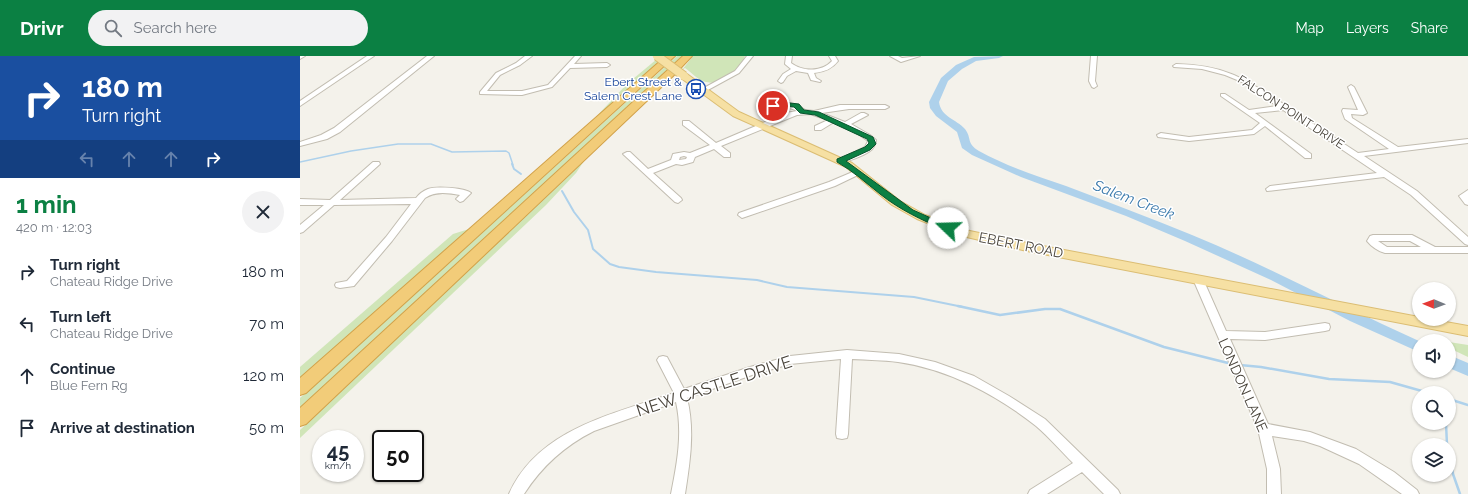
<!DOCTYPE html>
<meta charset="utf-8">
<style>
:root{--surface:#fff;--page:#f2f2f3;--text:#1f2937;--muted:#747a83;--accent:#0b8043}
body{margin:0;font-family:Raleway,sans-serif;background:var(--page);color:var(--text);height:100vh;display:flex;flex-direction:column;font-size:15px;white-space:nowrap}
*{box-sizing:border-box;margin:0}
p{font-size:13px;color:var(--muted)}
.icon{flex:none;width:22px;height:22px;fill:none;stroke:currentColor;stroke-width:2;stroke-linecap:round;stroke-linejoin:round}
.map{position:relative;flex:1;overflow:hidden}
.sheet{display:flex;flex-direction:column;background:var(--surface);width:300px}
.sheet>*{flex:none}
.hud{background:#1a4fa0;color:#fff;overflow:hidden}
.needle{width:26px;rotate:271deg}
.tools{position:absolute;left:1112px;top:226px;display:grid;gap:8px}
.tools a{display:grid;place-items:center;width:44px;height:44px;border-radius:50%;background:var(--surface);box-shadow:0 1px 3px #0004;font-size:20px}
.speed{position:absolute;left:12px;top:374px;display:flex;gap:8px;font-size:20px;font-weight:700;text-align:center}
.speed>*{display:grid;place-content:center;width:52px;height:52px;border-radius:50%;background:var(--surface);box-shadow:0 1px 3px #0004;line-height:1}
.speed small{font-size:10px;font-weight:400}
.speed .limit{border:2px solid #111;border-radius:6px;background:#fff;color:#111}
.pin{position:absolute;display:grid;place-items:center;width:34px;height:34px;color:#fff;margin:-17px;border:2px solid #fff;border-radius:50%;box-shadow:0 1px 4px #0007}
.me{position:absolute;width:44px;margin:-22px;rotate:291deg;stroke-linejoin:round;filter:drop-shadow(0 0 3px #0008)}
.turn{display:flex;align-items:center;gap:14px;height:84px;padding:0 16px;font-size:18px}
.turn .icon{width:52px;height:52px;stroke-width:2.5}
.turn b{display:block;font-size:28px;line-height:34px}
.lanes{display:flex;align-items:center;height:38px;padding:0 16px;background:#0003;justify-content:center;gap:20px;direction:ltr}
.lanes .off{opacity:.35}
.round{display:grid;place-items:center;flex:none;width:42px;height:42px;border-radius:21px;background:var(--page)}
.summary{display:flex;align-items:center;justify-content:space-between;height:68px;padding:0 16px}
h1{font-size:24px;font-weight:700;line-height:30px;color:var(--accent)}
ul{padding:0;list-style:none}
li{display:flex;align-items:center;gap:12px;height:52px;padding:0 16px}
li div{flex:1}
li b{display:block;font-size:15px}
li em{font-style:normal}
header{display:flex;align-items:center;gap:24px;box-sizing:border-box;height:56px;padding:0 20px;background:var(--accent);color:#fff}
header strong{font-size:19px}
nav{display:flex;gap:22px;margin-inline-start:auto;font-size:14px}
.search{width:280px;height:36px;background:var(--page);display:flex;align-items:center;gap:10px;box-sizing:border-box;padding:0 14px;border-radius:22px;color:var(--muted);font-size:15px}
main{display:flex;flex:1;min-height:0}
.map>svg:first-child{display:block}
.green{fill:#d0e5b8}
.lines{fill:none;stroke-linecap:round;stroke-linejoin:round}
.stream-far2{stroke:#aed1eb;stroke-width:1.5}
.stream-far1{stroke:#aed1eb;stroke-width:2}
.stream{stroke:#aed1eb;stroke-width:2.5}
.river{fill:#aed1eb;fill-rule:evenodd}
.minor-casing{stroke:#c2bdb1;stroke-width:2}
.major-casing{stroke:#dbbd73;stroke-width:2}
.highway-casing{stroke:#d1a149;stroke-width:2}
.minor{fill:#fff;fill-rule:evenodd}
.major{fill:#f6e0a3;fill-rule:evenodd}
.highway{fill:#f2cc79;fill-rule:evenodd}
.major-bridge-casing{stroke:#dbbd73;stroke-width:10;stroke-linecap:butt}
.major-bridge{stroke:#f6e0a3;stroke-width:8}
.route{fill:#0b8043;stroke:#07532c}
.labels{text-anchor:middle;stroke-width:3;stroke-linejoin:round;paint-order:stroke}
.far-transit-label{font-size:12px;fill:#164399;stroke:#fff;text-anchor:end}
.far-street-label{font-size:12px;fill:#48433a;stroke:#fff}
.street-label{font-size:14px;fill:#48433a;stroke:#fff}
.water-label{font-size:15px;font-style:italic;fill:#3b7aac;stroke:#fff}
.near-street-label{font-size:17px;fill:#48433a;stroke:#fff}
</style>
<header>
<strong>Drivr</strong>
<div class="search"><svg class="icon" aria-label="search" viewBox="0 0 24 24"><circle cx="10" cy="10" r="6"/><path d="M15 15l6 6"/></svg>Search here</div>
<nav><a>Map</a><a>Layers</a><a>Share</a></nav>
</header>
<main>
<section class="sheet">
<div class="hud">
<div class="turn"><svg class="icon" aria-label="right" viewBox="0 0 24 24"><path d="M7 20v-9h11M14 6l5 5-5 5"/></svg><div><b>180 m</b>Turn right</div></div>
<div class="lanes"><svg class="icon off" aria-label="left" viewBox="0 0 24 24"><path d="M17 20v-9H6M10 6l-5 5 5 5"/></svg><svg class="icon off" aria-label="ahead" viewBox="0 0 24 24"><path d="M12 20V5M6 11l6-6 6 6"/></svg><svg class="icon off" aria-label="ahead" viewBox="0 0 24 24"><path d="M12 20V5M6 11l6-6 6 6"/></svg><svg class="icon" aria-label="right" viewBox="0 0 24 24"><path d="M7 20v-9h11M14 6l5 5-5 5"/></svg></div>
</div>
<div class="summary"><div><h1>1 min</h1><p>420 m · 12:03</p></div><a class="round"><svg class="icon" aria-label="close" viewBox="0 0 24 24"><path d="M6 6l12 12M18 6L6 18"/></svg></a></div>
<ul>
<li><svg class="icon" aria-label="right" viewBox="0 0 24 24"><path d="M7 20v-9h11M14 6l5 5-5 5"/></svg><div><b>Turn right</b><p>Chateau Ridge Drive</p></div><em>180 m</em></li>
<li><svg class="icon" aria-label="left" viewBox="0 0 24 24"><path d="M17 20v-9H6M10 6l-5 5 5 5"/></svg><div><b>Turn left</b><p>Chateau Ridge Drive</p></div><em>70 m</em></li>
<li><svg class="icon" aria-label="ahead" viewBox="0 0 24 24"><path d="M12 20V5M6 11l6-6 6 6"/></svg><div><b>Continue</b><p>Blue Fern Rg</p></div><em>120 m</em></li>
<li><svg class="icon" aria-label="arrive" viewBox="0 0 24 24"><path d="M6 21V4h12l-3 4 3 4H6"/></svg><div><b>Arrive at destination</b></div><em>50 m</em></li>
</ul>
</section>
<div class="map">
<svg width="1168" height="438" viewBox="0 0 1168 438">
<rect width="100%" height="100%" fill="#f4f2eb"/>
<g class="green">
<path d="M377 0H382L0 352V342Z"/>
<path d="M393 0H445C438 17 426 30 406 26 399 25 391 16 385 12L382 14Z"/>
<path d="M357 3 359 5 356 9 293 64 327 28Z"/>
<path d="M286 102 276 117 246 149 0 382V374Z"/>
<path d="M169 173 163 179 0 323V311L153 178Z"/>
<path d="M1149 286 1168 289V301L1149 292Z"/>
</g>
<g class="lines">
<path class="stream-far2" d="M0 106 51 95 98 88H131L152 96 206 95 209 97 213 109"/>
<g class="stream-far1">
<path d="M212 108 214 113 221 118"/>
<path d="M262 135 274 156 288 174 293 193 310 208 319 211 356 216 457 224 487 231 614 241 663 251"/>
</g>
<g class="stream">
<path d="M658 250 700 259 745 253H760L864 291 932 308"/>
<path d="M940 309 961 311 1029 323 1090 326 1129 337"/>
<path d="M1149 343 1168 349"/>
<path d="M1149 354 1153 344"/>
<path d="M1146 367 1147 389"/>
<path d="M1149 397 1153 418 1160 438"/>
</g>
<g class="river">
<path d="M703 0 699 2 676 5 662 13 648 25 639 46C641 61 656 63 665 73 672 82 666 87 679 95 706 110 737 120 766 130 808 146 851 162 892 179 970 211 1043 251 1119 285V296L1050 265 971 224 885 185 826 160 721 121 672 99 662 92 657 76 636 60 630 52 629 46 641 22 656 9 674 1Z"/>
<path d="M1149 299 1168 307V320L1149 312Z"/>
</g>
<g class="minor-casing">
<g id="minor">
<path d="M0 0H5L0 3Z"/>
<path d="M67 0H74L0 50V45Z"/>
<path d="M127 0H134L40 76 27 83 0 90V86L21 79 34 72Z"/>
<path d="M225 0H232L220 9 200 19 187 35H222L248 29 275 0H281L274 8 307 7 310 9 307 11 270 12 252 31 222 39 180 38V36L196 17 216 7Z"/>
<path d="M447 0H453L439 17 406 35H402V33L435 15Z"/>
<path d="M486 0H492L491 7C503 16 522 16 532 5L529 0H535L538 5C532 13 524 16 514 17L516 22 521 25 520 26 511 24 508 17 496 15 487 20 483 26 481 27 478 25 483 18 491 13 485 8Z"/>
<path d="M590 0H598L602 2 620 0 601 6Z"/>
<path d="M791 0H797L795 25 797 30 794 32 792 31 789 25Z"/>
<path d="M876 8C926 9 945 23 985 49L988 50 989 52 1058 97 1089 93 1045 63 1042 55 1043 53 1058 54 1048 31 1051 29 1054 31 1067 57 1063 59 1051 58 1052 62 1098 91 1168 83V87L1064 100 1117 135 1168 181V189L1165 188 1111 139 1084 121 967 135 966 133 970 130 1077 117 983 54 955 57 1011 98V102H1005L965 70 954 78 889 85 858 81 857 79 861 77 889 81 952 74 960 67 921 40V38H925L949 54 977 50 942 26 925 19 902 13 874 11 873 10Z"/>
<path d="M480 47 494 48 505 54 514 55 540 49H585L589 51 585 53H549L522 57 545 66 561 57H564L568 59 551 68 570 79 576 84C576 88 573 93 570 95 565 99 543 108 537 107L536 105 565 91 568 85 558 78 534 66 521 74H515V70L528 64 510 58 497 59 421 90 430 97V101H424L414 93 395 101 393 106 382 109 376 108 353 117 381 142 382 144 378 147 375 146 323 98 327 96H330L348 113 371 104 373 98 384 96 390 97 410 89 383 69V65H389L416 87 486 57 497 55C485 47 470 57 461 51L465 49ZM384 100 387 101 386 103 379 104 380 101Z"/>
<path d="M73 106H79L80 108 40 144 116 142C119 138 123 135 128 133 136 130 166 132 171 137L163 145 160 146 156 143 160 139C147 137 136 135 125 142L92 185 54 230 40 232 36 231 35 229 36 227 47 225 86 181 111 148 34 149 3 176 0 177V169L24 149H0V143L30 144Z"/>
<path d="M555 115H561L562 117 535 130 445 161 442 162 438 159 439 157 529 126Z"/>
<path d="M1168 134V149L1165 148 1159 140Z"/>
<path d="M1073 179H1112L1135 191H1168V197H1085C1078 195 1072 191 1067 185L1070 180ZM1078 185H1110L1121 191H1087Z"/>
<path d="M898 220 903 223 926 275 965 276 1025 267 1029 268 1030 271 1029 274 1025 275 965 284 930 283 968 368 1010 376 1056 393 1094 416 1117 434 1119 438H1102L1059 408 1020 390 1004 385 972 380 980 413 981 438H967V413L958 373 893 223Z"/>
<path d="M547 294 599 298 635 306 674 320 709 340 745 363 818 434 820 438H804L782 416 747 438H728L730 434 773 407C761 395 749 381 736 370 697 339 648 313 598 306 583 304 568 304 552 303L548 378 547 382 542 383 537 382 536 378 541 303 490 308 452 319 387 342C395 374 390 406 385 438H371C377 408 383 377 376 346L294 375C264 390 242 410 224 438H209C238 373 313 358 374 337L357 304 359 301 363 300 367 301 384 333 450 311 490 300Z"/>
</g>
</g>
<g class="major-casing">
<path id="major" d="M381 18H387L439 56 552 107 600 145 625 159 665 174 727 187 1119 261V263H1129L1168 270V280L727 195 658 179 617 163 592 149 546 111 433 60 381 22Z"/>
</g>
<g class="highway-casing">
<g id="highway">
<path d="M366 0H375L6 337 0 339V322Z"/>
<path d="M383 0H392L373 20 6 368 0 370V352Z"/>
</g>
</g>
<use href="#minor" class="minor"/>
<use href="#major" class="major"/>
<use href="#highway" class="highway"/>
<g class="major-bridge-casing">
<path id="major-bridge" d="M357 0 384 20"/>
</g>
<use href="#major-bridge" class="major-bridge"/>
</g>
<path class="route" d="M481 46 499 48 504 54 519 56 573 81 576 88 570 94 546 105 613 154 651 171 652 172 651 174H645C622 164 600 154 580 138 566 127 553 115 537 106V103L565 91 569 87 567 83 515 59 500 57 494 51 481 50 473 51 470 50Z"/>
<defs>
<g id="bus-ring" transform="scale(1)"><circle r="9.5" fill="#fff" stroke="#1a4fb4" stroke-width="1.5"/><path d="M-5-6H5V4H4V6H2V4H-2V6H-4V4H-5ZM-3.5-4V0h7V-4ZM-3.5 1.2v1.5H-2V1.2ZM2 1.2v1.5H3.5V1.2Z" fill="#1a4fb4"/></g>
</defs>
<g fill-rule="evenodd">
<use href="#bus-ring" x="396" y="33"/>
</g>
<g class="labels">
<g class="far-transit-label">
<text x="382" y="30">Ebert Street &amp;<tspan x="382" dy="14">Salem Crest Lane</tspan></text>
</g>
<g class="far-street-label">
<text transform="translate(991 56) rotate(33)" y="4">FALCON POINT DRIVE</text>
</g>
<g class="street-label">
<text transform="translate(721 189) rotate(11)" y="5">EBERT ROAD</text>
<text transform="translate(943 329) rotate(66)" y="5">LONDON LANE</text>
</g>
<g class="water-label">
<text transform="translate(834 144) rotate(21)" y="5">Salem Creek</text>
</g>
<g class="near-street-label">
<text transform="translate(414 330) rotate(-18)" y="6">NEW CASTLE DRIVE</text>
</g>
</g>
</svg>
<div class="tools">
<a><svg class="needle" viewBox="-14 -14 28 28"><path d="M0-13l5 13h-10z" fill="#e53935"/><path d="M0 13l5-13h-10z" fill="#747a83"/></svg></a>
<a><svg class="icon" aria-label="sound" viewBox="0 0 24 24"><path d="M4 9h4l5-4v14l-5-4H4zM17 9q2 3 0 6"/></svg></a>
<a><svg class="icon" aria-label="search" viewBox="0 0 24 24"><circle cx="10" cy="10" r="6"/><path d="M15 15l6 6"/></svg></a>
<a><svg class="icon" aria-label="layers" viewBox="0 0 24 24"><path d="M12 4l9 5-9 5-9-5zM3 14l9 5 9-5"/></svg></a>
</div>
<div class="speed"><div>45<small>km/h</small></div><div class="limit">50</div></div>
<div class="pin" style="left:473px;top:50px;background:#d93025"><svg class="icon" aria-label="arrive" viewBox="0 0 24 24"><path d="M6 21V4h12l-3 4 3 4H6"/></svg></div>
<svg class="me" style="left:648px;top:172px" viewBox="-20 -20 40 40"><circle r="19" fill="#fff"/><path d="M0-13L10 11 0 6-10 11z" fill="#0b8043"/></svg>
</div>
</main>
